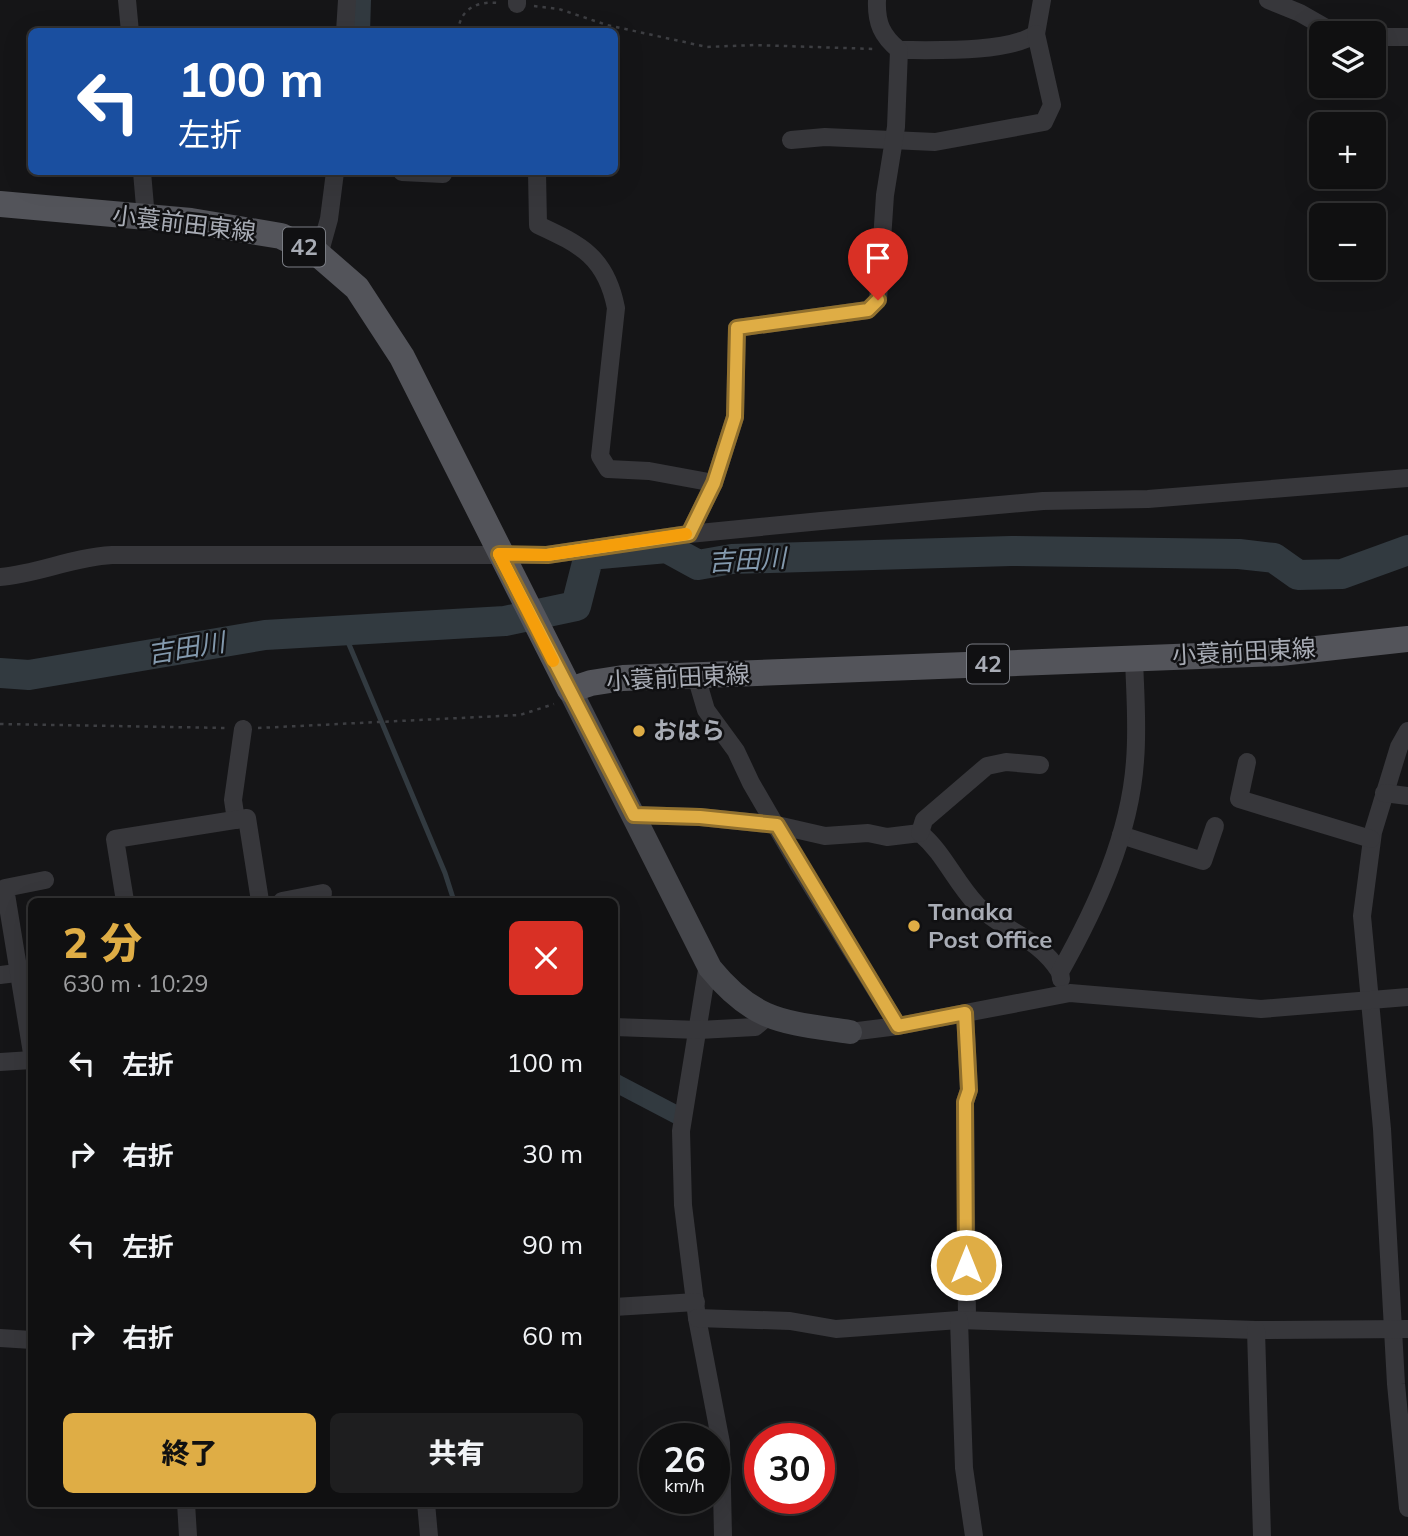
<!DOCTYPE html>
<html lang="ja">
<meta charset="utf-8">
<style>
:root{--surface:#101011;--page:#1e1e1f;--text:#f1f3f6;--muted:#9c9d9f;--line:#303031;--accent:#dfad45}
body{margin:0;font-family:Mulish,"Noto Sans JP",sans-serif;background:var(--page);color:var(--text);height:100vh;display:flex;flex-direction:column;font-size:26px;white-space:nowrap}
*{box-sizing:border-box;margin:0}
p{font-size:23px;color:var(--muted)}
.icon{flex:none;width:38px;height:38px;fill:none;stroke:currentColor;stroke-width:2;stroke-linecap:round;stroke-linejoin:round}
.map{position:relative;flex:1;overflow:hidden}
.panel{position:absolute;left:28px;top:898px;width:590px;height:609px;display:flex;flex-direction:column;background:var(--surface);border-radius:10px;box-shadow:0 7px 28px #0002,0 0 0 2px var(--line)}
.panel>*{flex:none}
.top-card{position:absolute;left:28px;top:28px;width:590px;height:147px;border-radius:10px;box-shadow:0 7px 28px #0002,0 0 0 2px var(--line);background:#1a4fa0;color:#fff;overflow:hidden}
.buttons{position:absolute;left:1309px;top:21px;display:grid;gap:14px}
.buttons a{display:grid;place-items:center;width:77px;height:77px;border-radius:10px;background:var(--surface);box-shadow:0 7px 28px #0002,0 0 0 2px var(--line);font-size:35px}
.speed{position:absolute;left:639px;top:1423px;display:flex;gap:14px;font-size:35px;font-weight:700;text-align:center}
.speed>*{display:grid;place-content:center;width:91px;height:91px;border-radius:50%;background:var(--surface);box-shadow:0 7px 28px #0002,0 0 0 2px var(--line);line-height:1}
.speed small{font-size:18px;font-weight:400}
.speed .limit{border:10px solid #d22;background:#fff;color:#111}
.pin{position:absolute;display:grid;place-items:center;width:60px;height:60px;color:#fff;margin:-72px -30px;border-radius:50% 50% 50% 0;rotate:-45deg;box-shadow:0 0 7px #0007}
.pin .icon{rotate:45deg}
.me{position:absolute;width:77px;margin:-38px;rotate:0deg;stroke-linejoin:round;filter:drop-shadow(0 0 5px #0008)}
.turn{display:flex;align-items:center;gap:24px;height:147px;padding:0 35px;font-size:32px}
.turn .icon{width:91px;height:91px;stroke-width:2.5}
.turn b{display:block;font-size:49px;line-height:60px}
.round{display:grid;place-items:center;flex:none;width:74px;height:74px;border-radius:10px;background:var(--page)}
.summary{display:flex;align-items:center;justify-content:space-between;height:119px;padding:0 35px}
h1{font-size:42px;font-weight:800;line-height:52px;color:var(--accent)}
.button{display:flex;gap:14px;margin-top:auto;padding:14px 35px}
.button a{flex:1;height:80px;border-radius:10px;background:var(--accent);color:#111;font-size:28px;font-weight:800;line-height:80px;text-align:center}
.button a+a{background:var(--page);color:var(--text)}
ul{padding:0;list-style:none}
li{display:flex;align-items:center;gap:21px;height:91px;padding:0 35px}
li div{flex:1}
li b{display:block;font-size:26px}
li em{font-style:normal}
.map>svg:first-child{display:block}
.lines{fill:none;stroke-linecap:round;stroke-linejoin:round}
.stream{stroke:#323a40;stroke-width:5}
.canal{stroke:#323a40;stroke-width:18}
.river{stroke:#323a40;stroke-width:30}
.path{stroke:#3d3e42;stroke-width:2.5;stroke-dasharray:3.5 5;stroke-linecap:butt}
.street{stroke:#37373b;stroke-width:18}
.secondary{stroke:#45464b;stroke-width:24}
.primary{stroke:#53545a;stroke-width:26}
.route-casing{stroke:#91702d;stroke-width:18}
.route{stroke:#dfad45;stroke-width:12}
.slow{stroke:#f59e0b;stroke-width:12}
.poi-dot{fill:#dfad45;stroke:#101012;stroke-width:2.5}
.labels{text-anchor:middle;stroke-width:5;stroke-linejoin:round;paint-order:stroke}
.shield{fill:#101012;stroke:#7a7d84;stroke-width:2}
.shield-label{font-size:23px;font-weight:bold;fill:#a8acb5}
.street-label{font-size:24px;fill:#a8acb5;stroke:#101012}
.poi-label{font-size:24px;font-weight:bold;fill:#a8acb5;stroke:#101012;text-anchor:start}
.water-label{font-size:26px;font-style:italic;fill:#8399ad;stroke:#101012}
</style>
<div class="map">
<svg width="1408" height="1536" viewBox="0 0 1408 1536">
<rect width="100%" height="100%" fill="#151517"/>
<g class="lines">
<path class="stream" d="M343 630 445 873 454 901"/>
<g class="canal">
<path d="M361 32 362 0"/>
<path d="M614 1082 677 1115"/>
</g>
<path class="river" d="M0 673 29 675 265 635 505 621 576 606 589 555 667 548 698 565 732 559 1011 551 1239 554 1274 558 1298 575 1342 574 1408 550"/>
<g class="path">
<path d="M534 6 559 9 607 25 707 47 754 45 875 49"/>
<path d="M458 32C460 7 479 1 499 3"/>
<path d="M0 724 227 728"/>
<path d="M258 728 520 715 554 704"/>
</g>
<g class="street">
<path d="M127 0 130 32"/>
<path d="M1268 0 1300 13 1335 33"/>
<path d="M517 4V0"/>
<path d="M345 32 347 0"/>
<path d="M1374 37H1408"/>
<path d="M899 50C935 50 1007 53 1036 34L1042 0"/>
<path d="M791 140 825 137 935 142 1044 122 1052 105 1036 34"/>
<path d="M142 172 146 218"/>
<path d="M402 172 443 174"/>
<path d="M537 172 538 225C581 245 606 257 616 308L600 456 608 469 649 471 714 483"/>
<path d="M319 255 329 219 335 172"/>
<path d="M689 534 714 483 735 417 737 328 868 310 878 300 885 195 896 127 899 50C882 36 876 23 877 0"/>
<path d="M0 577C38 574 73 557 112 555H547L689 534 821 521 1043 501 1148 499 1408 478"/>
<path d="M696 676 706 710 736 751 751 783 798 864 898 1026"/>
<path d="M1408 731 1399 747 1373 832 1362 916 1382 1129 1396 1384 1408 1508"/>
<path d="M1247 762 1239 799 1371 839"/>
<path d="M1384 793 1408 796"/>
<path d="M634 815 700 817 777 825 825 836 868 833 887 837 920 833C944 853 955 882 977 905 1005 933 1036 935 1060 972"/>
<path d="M236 820 233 800 243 729"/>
<path d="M920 833 924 820 987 766 1006 762 1040 765"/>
<path d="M1121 835 1203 861 1215 826"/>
<path d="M125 901 115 839 247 818 260 901"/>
<path d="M282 901 323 893"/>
<path d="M708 964 681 1131 683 1205 697 1318 721 1443 723 1536"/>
<path d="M0 975 32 971"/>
<path d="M1061 979 1060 972C1096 908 1130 835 1135 761 1138 726 1135 692 1134 658"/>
<path d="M965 1013 969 1090 965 1102 967 1320"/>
<path d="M614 1027 699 1030 755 1027 767 1017"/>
<path d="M850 1032 898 1026 1070 993 1261 1009 1408 997"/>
<path d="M32 1053 5 888 45 880"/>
<path d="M0 1062 32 1060"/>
<path d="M614 1307 696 1302"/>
<path d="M697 1318 790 1321 836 1329 959 1320 1256 1330 1408 1329"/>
<path d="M959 1320 964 1468 974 1536"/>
<path d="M1256 1330 1262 1536"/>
<path d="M0 1338 32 1340"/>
<path d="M186 1503 188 1536"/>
<path d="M426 1503 429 1536"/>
</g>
<path class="secondary" d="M570 690 710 968C755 1023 784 1022 850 1032"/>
<path class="primary" d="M0 204 191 221 281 236 319 255 357 288 402 357 570 690 591 683 623 678 1280 653 1408 639"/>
</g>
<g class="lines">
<g class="route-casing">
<path id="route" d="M878 300 868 310 737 328 735 417 714 483 689 534 547 555 499 554 634 815 700 817 777 825 898 1026 965 1013 969 1090 965 1102 966 1265"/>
</g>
<use href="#route" class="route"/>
<path class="slow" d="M553 661 499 554 547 555 686 534"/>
</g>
<g class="poi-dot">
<circle cx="639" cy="731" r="7"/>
<circle cx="914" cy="926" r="7"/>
</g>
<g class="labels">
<g class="shield">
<rect x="283" y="227.5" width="42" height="39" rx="5"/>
<rect x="967" y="644.5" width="42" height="39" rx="5"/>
</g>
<g class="shield-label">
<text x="304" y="255">42</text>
<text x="988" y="672">42</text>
</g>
<g class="street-label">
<text transform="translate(184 224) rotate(7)" y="8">小蓑前田東線</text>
<text transform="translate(1244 652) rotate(-3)" y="8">小蓑前田東線</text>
<text transform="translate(678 678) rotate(-3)" y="8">小蓑前田東線</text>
</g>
<g class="poi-label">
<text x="653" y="739">おはら</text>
<text x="928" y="920">Tanaka<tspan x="928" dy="28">Post Office</tspan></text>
</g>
<g class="water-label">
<text transform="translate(747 560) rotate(-3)" y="9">吉田川</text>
<text transform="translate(186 648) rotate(-9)" y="9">吉田川</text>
</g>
</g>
</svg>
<div class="buttons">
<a><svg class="icon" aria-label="layers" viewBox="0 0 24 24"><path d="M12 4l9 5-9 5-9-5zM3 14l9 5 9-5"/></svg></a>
<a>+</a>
<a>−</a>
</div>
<div class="speed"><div>26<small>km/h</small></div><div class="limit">30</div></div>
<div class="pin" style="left:878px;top:300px;background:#d93025"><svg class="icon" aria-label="arrive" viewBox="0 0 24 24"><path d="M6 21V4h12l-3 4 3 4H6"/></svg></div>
<svg class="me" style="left:966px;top:1265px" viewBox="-20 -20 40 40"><circle r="17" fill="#dfad45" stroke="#fff" stroke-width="3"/><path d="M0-11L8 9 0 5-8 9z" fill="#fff"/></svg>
<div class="top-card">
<div class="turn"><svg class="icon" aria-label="left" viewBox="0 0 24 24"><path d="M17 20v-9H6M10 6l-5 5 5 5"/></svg><div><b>100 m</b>左折</div></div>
</div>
<section class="panel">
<div class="summary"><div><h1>2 分</h1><p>630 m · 10:29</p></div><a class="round" style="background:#d93025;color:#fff"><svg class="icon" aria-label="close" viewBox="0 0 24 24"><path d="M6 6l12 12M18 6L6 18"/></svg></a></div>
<ul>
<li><svg class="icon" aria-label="left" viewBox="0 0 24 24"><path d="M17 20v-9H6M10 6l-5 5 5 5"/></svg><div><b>左折</b></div><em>100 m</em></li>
<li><svg class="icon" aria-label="right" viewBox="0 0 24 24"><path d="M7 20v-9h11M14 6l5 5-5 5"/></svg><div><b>右折</b></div><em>30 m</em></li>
<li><svg class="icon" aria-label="left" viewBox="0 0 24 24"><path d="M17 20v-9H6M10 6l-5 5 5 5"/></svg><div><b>左折</b></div><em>90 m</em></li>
<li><svg class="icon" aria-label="right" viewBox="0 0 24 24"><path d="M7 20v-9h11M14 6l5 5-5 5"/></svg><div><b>右折</b></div><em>60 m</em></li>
</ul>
<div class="button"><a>終了</a><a>共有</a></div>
</section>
</div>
